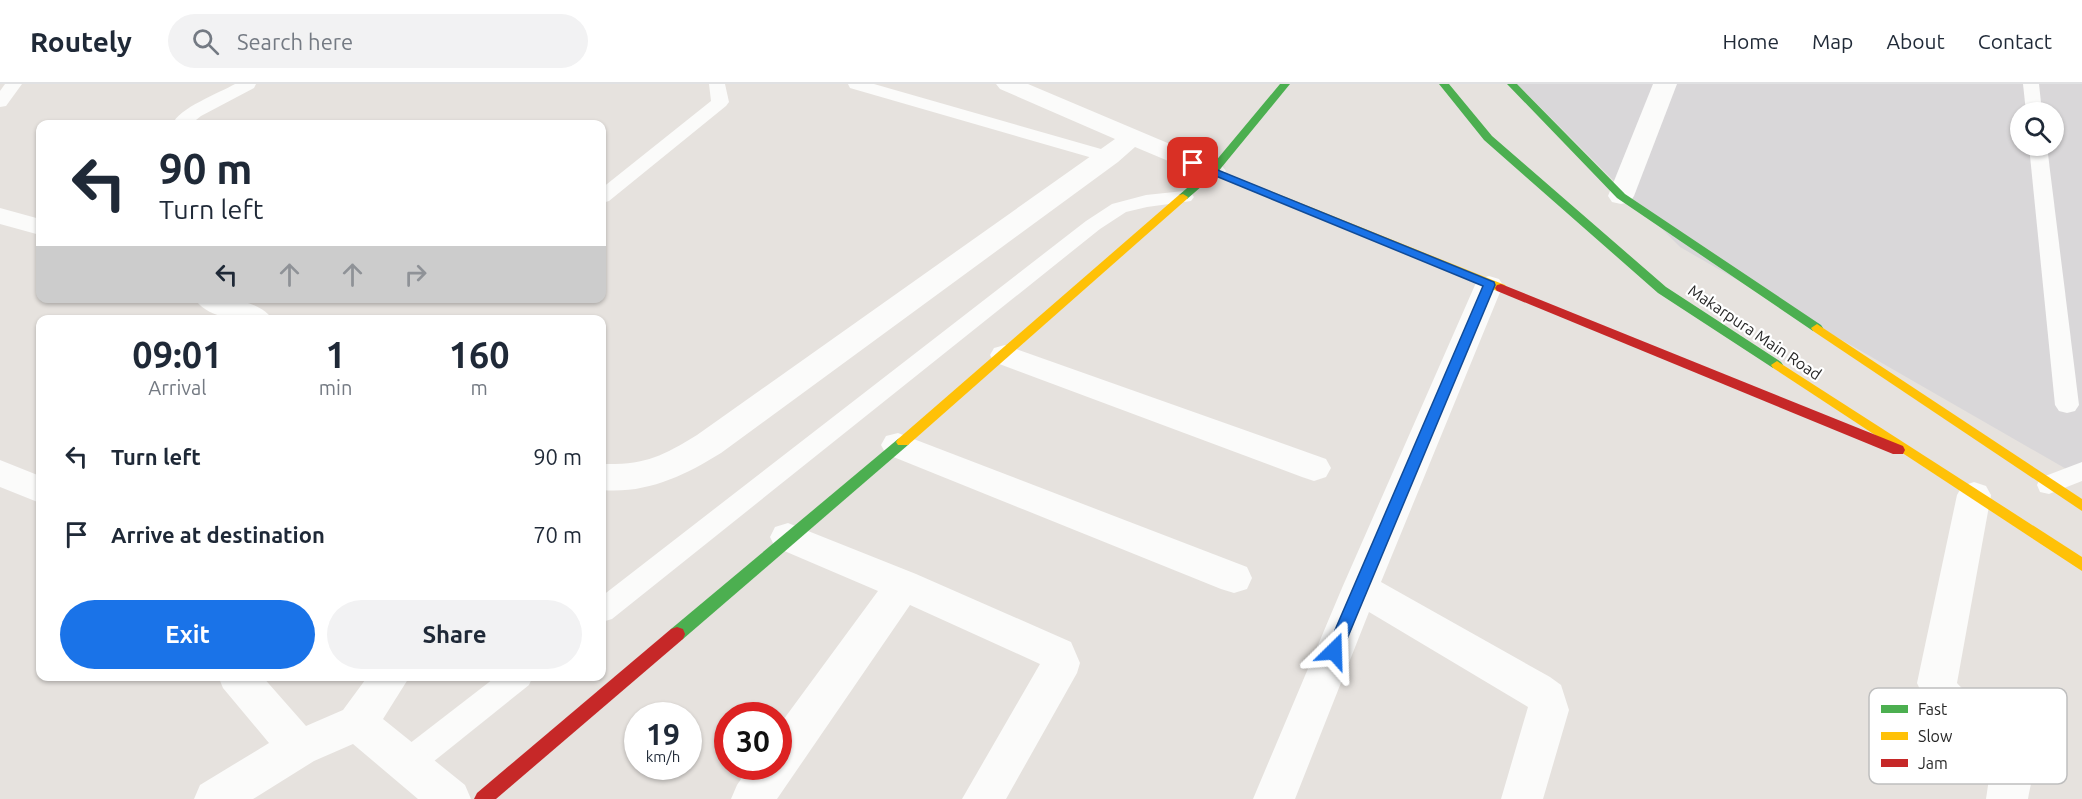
<!DOCTYPE html>
<style>
:root{--surface:#fff;--page:#f2f2f3;--text:#1f2937;--muted:#747a83;--line:#e0e1e3;--accent:#1a73e8}
body{margin:0;font-family:Ubuntu,sans-serif;background:var(--page);color:var(--text);height:100vh;display:flex;flex-direction:column;font-size:22px;white-space:nowrap}
*{box-sizing:border-box;margin:0}
p{font-size:20px;color:var(--muted)}
.icon{flex:none;width:33px;height:33px;fill:none;stroke:currentColor;stroke-width:2;stroke-linecap:round;stroke-linejoin:round}
.map{position:relative;flex:1;overflow:hidden}
.sheet{position:absolute;left:36px;top:231px;width:570px;height:366px;display:flex;flex-direction:column;background:var(--surface);border-radius:12px;box-shadow:0 2px 4px #0004}
.sheet>*{flex:none}
.banner{position:absolute;left:36px;top:36px;width:570px;height:183px;border-radius:12px;box-shadow:0 2px 4px #0004;background:#fff;color:var(--text);overflow:hidden}
.buttons{position:absolute;left:2010px;top:18px;display:grid;gap:12px}
.buttons a{display:grid;place-items:center;width:54px;height:54px;border-radius:50%;background:var(--surface);box-shadow:0 2px 4px #0004;font-size:30px}
.speed{position:absolute;left:624px;top:618px;display:flex;gap:12px;font-size:30px;font-weight:700;text-align:center}
.speed>*{display:grid;place-content:center;width:78px;height:78px;border-radius:50%;background:var(--surface);box-shadow:0 2px 4px #0004;line-height:1}
.speed small{font-size:15px;font-weight:400}
.speed .limit{border:9px solid #d22;background:#fff;color:#111}
.pin{position:absolute;display:grid;place-items:center;width:51px;height:51px;color:#fff;margin:-26px;border-radius:12px;box-shadow:0 3px 9px #0006}
.me{position:absolute;width:66px;margin:-33px;rotate:22deg;stroke-linejoin:round;filter:drop-shadow(0 0 4px #0008)}
.turn{display:flex;align-items:center;gap:21px;height:126px;padding:0 24px;font-size:27px}
.turn .icon{width:78px;height:78px;stroke-width:2.5}
.turn b{display:block;font-size:42px;line-height:51px}
.lanes{display:flex;align-items:center;height:57px;padding:0 24px;background:#0003;justify-content:center;gap:30px;direction:ltr}
.lanes .off{opacity:.35}
.eta{display:flex;justify-content:space-evenly;align-items:center;height:102px;text-align:center}
.eta b{font-size:36px;font-weight:700;line-height:42px}
.cta{display:flex;gap:12px;margin-top:auto;padding:12px 24px}
.cta a{flex:1;height:69px;border-radius:36px;background:var(--accent);color:#fff;font-size:24px;font-weight:700;line-height:69px;text-align:center}
.cta a+a{background:var(--page);color:var(--text)}
ul{padding:0;list-style:none}
li{display:flex;align-items:center;gap:18px;height:78px;padding:0 24px}
li div{flex:1}
li b{display:block;font-size:22px}
li em{font-style:normal}
header{display:flex;align-items:center;gap:36px;box-sizing:border-box;height:84px;padding:0 30px;background:var(--surface);border-bottom:2px solid var(--line)}
header strong{font-size:28px}
nav{display:flex;gap:33px;margin-inline-start:auto;font-size:21px}
.search{width:420px;height:54px;background:var(--page);display:flex;align-items:center;gap:15px;box-sizing:border-box;padding:0 21px;border-radius:33px;color:var(--muted);font-size:22px}
.map>svg:first-child{display:block}
.industrial{fill:#d9d7d9;fill-rule:evenodd}
.lines{fill:none;stroke-linecap:round;stroke-linejoin:round}
.lane{fill:#fbfbfa;fill-rule:evenodd}
.street{fill:#fbfbfa;fill-rule:evenodd}
.fast{fill:#4caf50;fill-rule:evenodd}
.slow{fill:#ffc107;fill-rule:evenodd}
.jam{fill:#c62828;fill-rule:evenodd}
.route{fill:#1a73e8;stroke:#114b97;stroke-width:1.5}
.labels{text-anchor:middle;stroke-width:4.5;stroke-linejoin:round;paint-order:stroke}
.street-label{font-size:16px;fill:#282828;stroke:#fff}
.key{fill:#fff;stroke:#bebebe;stroke-width:1.5}
.key-label{font-size:16px;fill:#282828}
</style>
<header>
<strong>Routely</strong>
<div class="search"><svg class="icon" aria-label="search" viewBox="0 0 24 24"><circle cx="10" cy="10" r="6"/><path d="M15 15l6 6"/></svg>Search here</div>
<nav><a>Home</a><a>Map</a><a>About</a><a>Contact</a></nav>
</header>
<div class="map">
<svg width="2082" height="715" viewBox="0 0 2082 715">
<rect width="100%" height="100%" fill="#e6e2de"/>
<path class="industrial" d="M1517 0H2082V394L1680 163ZM2020 28H2054V62H2020Z"/>
<g class="lines">
<g class="lane">
<path d="M5 0H22L6 22 0 23V7Z"/>
<path d="M235 0H256L254 4 201 32 191 40H173C177 25 221 8 235 0Z"/>
<path d="M709 0H725L729 18 726 22 609 117 602 119V104L711 17Z"/>
<path d="M848 0H874L1115 69 1118 73 1115 77H1103L850 4Z"/>
<path d="M2023 0H2039L2042 28H2026Z"/>
<path d="M2029 62H2047L2079 321 2075 327 2067 329 2059 327 2055 321Z"/>
<path d="M1184 107 1191 109 1194 113 1191 117 1147 123 1126 128 1100 145 612 535 602 538V512L1086 137 1112 120 1146 111Z"/>
<path d="M2082 378V397L2049 410 2040 408 2037 401 2040 394Z"/>
<path d="M497 592H533L529 601 418 690 407 694 396 690 392 680 396 670Z"/>
</g>
<g class="street">
<path d="M996 0H1028L1222 82 1226 87 1222 92 1213 95 1204 92 1135 63 1118 78 721 369C684 392 646 410 602 406V380C645 381 661 373 697 351L1115 55 1000 5Z"/>
<path d="M1653 0H1677L1634 112 1630 118 1621 120 1612 118 1608 112Z"/>
<path d="M0 124 40 135V151L0 140Z"/>
<path d="M1489 192 1499 195 1503 201 1381 498 1550 593 1561 601 1569 626 1543 715H1501L1528 623 1369 528 1295 715H1253L1342 504 1475 201 1479 195Z"/>
<path d="M194 214C218 214 258 213 273 236 249 236 209 238 194 214Z"/>
<path d="M1005 261 1326 375 1331 384 1326 393 1314 397 1302 393 994 278 990 271 994 264Z"/>
<path d="M898 349 1247 483 1252 494 1247 505 1234 509 1221 505 886 370 881 361 886 352Z"/>
<path d="M0 376 40 392V419L0 403Z"/>
<path d="M1974 398 1986 402 1991 411 1957 599C1980 625 2031 637 2034 677 2034 690 2030 703 2028 715H1986L1992 674 1936 633 1928 623 1917 599 1957 411 1962 402Z"/>
<path d="M788 439 916 490 1071 558 1080 579 1077 589 1006 715H962L1040 580 910 521 777 715H731L737 701 750 682H778V643L878 507 775 463 770 453 775 443Z"/>
<path d="M218 592H262L306 642 343 626 368 592H410L383 635 465 701 471 715H418L353 660 314 677 253 715H194L200 701 269 659 223 604Z"/>
</g>
<g class="fast">
<path d="M1280 0H1290L1217 89 1187 115H1179V111L1209 85Z"/>
<path d="M1439 0H1449L1492 52 1666 203 1781 278 1783 281 1781 284H1773L1658 209 1484 56Z"/>
<path d="M1507 0H1517L1625 110 1821 241 1823 244 1821 247H1813L1617 114Z"/>
<path d="M903 353 910 358 908 361 683 555 677 557 671 555 669 550 671 545 898 355Z"/>
</g>
<g class="slow">
<path d="M1213 84 1505 201 1507 204 1505 207H1497L1209 89 1208 87Z"/>
<path d="M1183 110 1188 113 1187 115 908 361H898L896 358 898 355 1179 111Z"/>
<path d="M1817 240 2082 415V427L1813 247 1811 244Z"/>
<path d="M1777 277 2082 473V487L1773 284 1771 281Z"/>
</g>
<g class="jam">
<path d="M1501 200 1903 362 1905 366 1903 370H1893L1497 207 1495 204 1497 201Z"/>
<path d="M677 543 683 545 685 550 683 555 496 715H474L477 709 671 545Z"/>
</g>
</g>
<path class="route" d="M1193 76 1494 198 1495 201 1342 567 1340 572 1334 574 1329 572 1326 567 1483 202 1189 81V77Z"/>
<g class="labels">
<g class="street-label">
<text transform="translate(1755 248) rotate(34)" y="6">Makarpura Main Road</text>
</g>
</g>
<rect x="1869" y="604" width="198" height="96" rx="9" class="key"/>
<rect x="1881" y="621" width="27" height="8" fill="#4caf50"/>
<rect x="1881" y="648" width="27" height="8" fill="#ffc107"/>
<rect x="1881" y="675" width="27" height="8" fill="#c62828"/>
<g class="key-label">
<text x="1918" y="631">Fast</text>
<text x="1918" y="658">Slow</text>
<text x="1918" y="685">Jam</text>
</g>
</svg>
<div class="buttons">
<a><svg class="icon" aria-label="search" viewBox="0 0 24 24"><circle cx="10" cy="10" r="6"/><path d="M15 15l6 6"/></svg></a>
</div>
<div class="speed"><div>19<small>km/h</small></div><div class="limit">30</div></div>
<div class="pin" style="left:1193px;top:79px;background:#d93025"><svg class="icon" aria-label="arrive" viewBox="0 0 24 24"><path d="M6 21V4h12l-3 4 3 4H6"/></svg></div>
<svg class="me" style="left:1334px;top:567px" viewBox="-20 -20 40 40"><path d="M0-17L14 15 0 8-14 15z" fill="#1a73e8" stroke="#fff" stroke-width="4"/></svg>
<div class="banner">
<div class="turn"><svg class="icon" aria-label="left" viewBox="0 0 24 24"><path d="M17 20v-9H6M10 6l-5 5 5 5"/></svg><div><b>90 m</b>Turn left</div></div>
<div class="lanes"><svg class="icon" aria-label="left" viewBox="0 0 24 24"><path d="M17 20v-9H6M10 6l-5 5 5 5"/></svg><svg class="icon off" aria-label="ahead" viewBox="0 0 24 24"><path d="M12 20V5M6 11l6-6 6 6"/></svg><svg class="icon off" aria-label="ahead" viewBox="0 0 24 24"><path d="M12 20V5M6 11l6-6 6 6"/></svg><svg class="icon off" aria-label="right" viewBox="0 0 24 24"><path d="M7 20v-9h11M14 6l5 5-5 5"/></svg></div>
</div>
<section class="sheet">
<div class="eta">
<div><b>09:01</b><p>Arrival</p></div>
<div><b>1</b><p>min</p></div>
<div><b>160</b><p>m</p></div>
</div>
<ul>
<li><svg class="icon" aria-label="left" viewBox="0 0 24 24"><path d="M17 20v-9H6M10 6l-5 5 5 5"/></svg><div><b>Turn left</b></div><em>90 m</em></li>
<li><svg class="icon" aria-label="arrive" viewBox="0 0 24 24"><path d="M6 21V4h12l-3 4 3 4H6"/></svg><div><b>Arrive at destination</b></div><em>70 m</em></li>
</ul>
<div class="cta"><a>Exit</a><a>Share</a></div>
</section>
</div>
